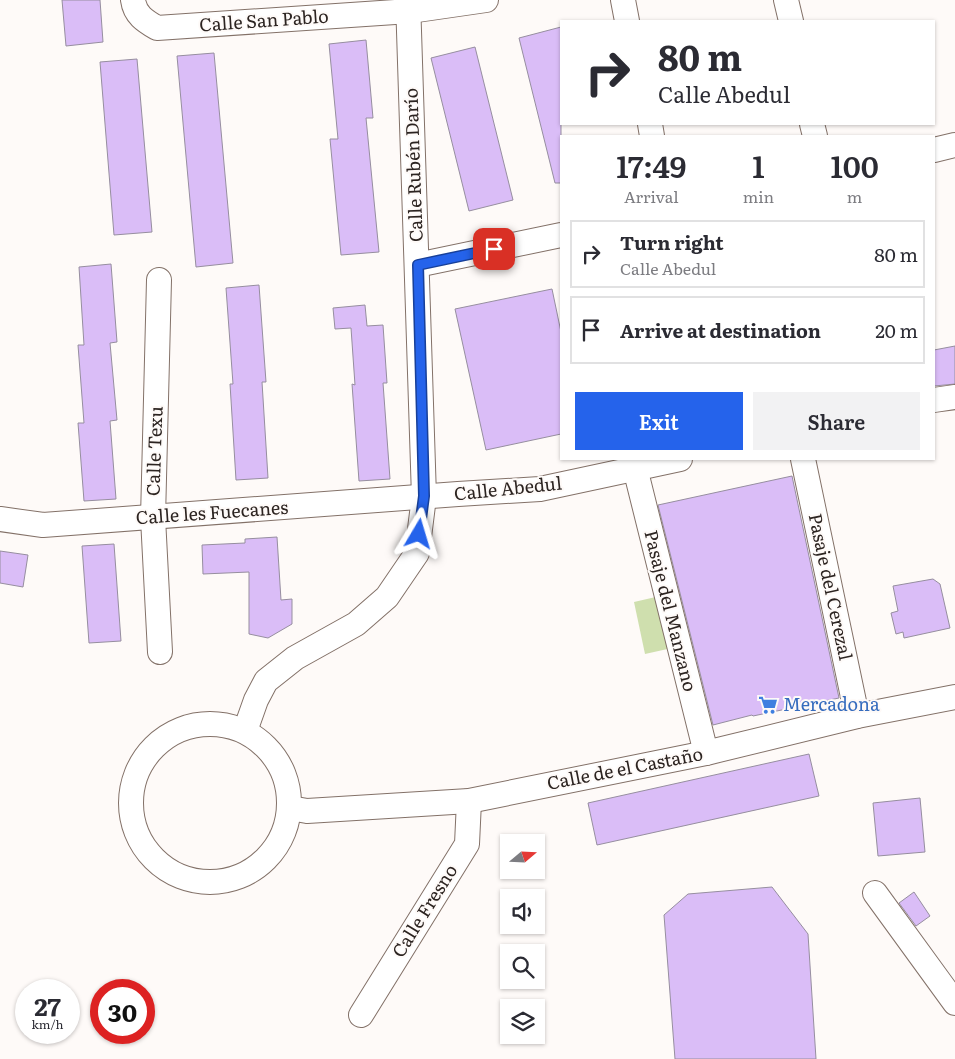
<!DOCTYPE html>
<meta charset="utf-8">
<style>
:root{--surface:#fff;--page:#f2f2f3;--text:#2b2b33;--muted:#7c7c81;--line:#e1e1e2;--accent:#2563eb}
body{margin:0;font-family:Literata,serif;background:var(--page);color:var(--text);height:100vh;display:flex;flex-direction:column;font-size:19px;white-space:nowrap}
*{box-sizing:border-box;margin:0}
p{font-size:16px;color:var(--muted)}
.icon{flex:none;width:28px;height:28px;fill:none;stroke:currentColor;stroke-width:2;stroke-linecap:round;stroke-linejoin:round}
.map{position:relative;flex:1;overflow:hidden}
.details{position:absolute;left:560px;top:135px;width:375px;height:325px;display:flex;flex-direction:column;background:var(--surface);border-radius:0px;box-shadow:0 1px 4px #0004}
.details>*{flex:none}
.guide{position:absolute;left:560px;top:20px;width:375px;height:105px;border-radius:0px;box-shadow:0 1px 4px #0004;background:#fff;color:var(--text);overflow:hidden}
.needle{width:32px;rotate:71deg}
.tools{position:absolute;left:500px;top:834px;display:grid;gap:10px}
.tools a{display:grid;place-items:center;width:45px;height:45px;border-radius:0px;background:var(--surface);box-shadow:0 1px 4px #0004;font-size:25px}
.speed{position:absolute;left:15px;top:979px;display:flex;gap:10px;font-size:25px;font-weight:700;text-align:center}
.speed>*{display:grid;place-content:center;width:65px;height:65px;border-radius:50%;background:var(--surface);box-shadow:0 1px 4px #0004;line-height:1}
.speed small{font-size:12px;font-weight:400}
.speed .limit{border:8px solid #d22;background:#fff;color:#111}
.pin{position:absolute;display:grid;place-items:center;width:42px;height:42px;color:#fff;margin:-21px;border-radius:10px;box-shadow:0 2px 8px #0006}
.me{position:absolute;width:55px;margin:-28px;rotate:7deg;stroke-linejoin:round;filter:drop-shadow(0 0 4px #0008)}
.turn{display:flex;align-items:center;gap:18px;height:105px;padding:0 15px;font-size:22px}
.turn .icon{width:65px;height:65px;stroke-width:2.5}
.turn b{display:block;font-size:35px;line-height:42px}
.eta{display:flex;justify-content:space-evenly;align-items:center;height:85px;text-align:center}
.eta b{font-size:30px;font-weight:600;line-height:35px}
.primary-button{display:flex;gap:10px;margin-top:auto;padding:10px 15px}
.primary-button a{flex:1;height:58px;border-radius:0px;background:var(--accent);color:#fff;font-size:20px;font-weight:600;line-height:58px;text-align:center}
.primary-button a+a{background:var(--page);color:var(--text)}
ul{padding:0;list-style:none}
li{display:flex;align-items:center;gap:15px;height:68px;margin:0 10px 8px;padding:0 5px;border:2px solid var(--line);border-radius:0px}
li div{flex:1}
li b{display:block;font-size:19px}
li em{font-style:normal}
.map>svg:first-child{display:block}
.green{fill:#cfdfae}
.building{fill:#dabdf7;stroke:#968e9f}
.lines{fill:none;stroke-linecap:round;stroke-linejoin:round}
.street-casing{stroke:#837168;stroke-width:26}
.street{stroke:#fff;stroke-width:24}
.route-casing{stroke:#184099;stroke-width:12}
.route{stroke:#2563eb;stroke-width:9}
.labels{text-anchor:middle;stroke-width:4;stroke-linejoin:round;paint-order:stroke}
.street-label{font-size:18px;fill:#2c2421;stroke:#fefaf8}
.shop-label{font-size:18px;fill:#366cbe;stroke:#fefaf8;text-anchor:start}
</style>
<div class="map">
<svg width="955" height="1059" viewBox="0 0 955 1059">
<rect width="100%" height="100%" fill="#fefaf8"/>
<path class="green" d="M660 596 672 648 645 654 634 602Z"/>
<g class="building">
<path d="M62 0H100L103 42 66 46Z"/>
<path d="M561 27V183H555L519 38Z"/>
<path d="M366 40 373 118H366L379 252 341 255 330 139H338L329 44Z"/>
<path d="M475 47 513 200 469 211 431 58Z"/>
<path d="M214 53 233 263 196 267 177 56Z"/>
<path d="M137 59 152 232 114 235 100 62Z"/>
<path d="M111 264 117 342 110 343 117 420 110 421 116 499 84 501 78 423H84L78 345H84L79 267Z"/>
<path d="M259 285 266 382H262L268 478 236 480 230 384H233L226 288Z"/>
<path d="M552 289 561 332V434L486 450 455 309Z"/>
<path d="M365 305 367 326 383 325 387 383H383L390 479 359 481 352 384 355 385 351 328 335 329 333 308Z"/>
<path d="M955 346V384L934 386V350Z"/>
<path d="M792 476 839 698 753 716 752 715 713 725 658 505Z"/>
<path d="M277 537 281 600 292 599V624L268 638 249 634V572L203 574 202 545 245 543V539Z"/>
<path d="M114 544 121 641 89 643 82 546Z"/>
<path d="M0 551 28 555 23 587 0 583Z"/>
<path d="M933 579 940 584 950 628 904 638 903 632 896 634 891 613 898 611 893 586Z"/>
<path d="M809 754 819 796 597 845 588 803Z"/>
<path d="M920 798 925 852 878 856 873 803Z"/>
<path d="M772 887 808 934 816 1059H675L664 915 688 894Z"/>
<path d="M914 892 930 916 916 926 899 903Z"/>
</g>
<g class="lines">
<g class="street-casing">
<g id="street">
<path d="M133 0C135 15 145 21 157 28L410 11 486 0"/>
<path d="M623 0 627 21"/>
<path d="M786 0 791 21"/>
<path d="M650 124 652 136"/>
<path d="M812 124 815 136"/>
<path d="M934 150 955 145"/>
<path d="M417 265 561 235"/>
<path d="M159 280 153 518 160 652"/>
<path d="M934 400 955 397"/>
<path d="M803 459 857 716"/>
<path d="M635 468 706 753"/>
<path d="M0 519 43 525 458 494 540 489 680 459"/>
<circle cx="210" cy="803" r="79"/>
<path d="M245 731 256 700 266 681 295 658 356 624 387 597 417 553 424 497 408 0"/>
<path d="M290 808 307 811 469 801 706 753 857 716 955 697"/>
<path d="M875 893 955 1003"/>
<path d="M361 1015 467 844 469 801"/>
</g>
</g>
<use href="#street" class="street"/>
</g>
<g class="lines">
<g class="route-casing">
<path id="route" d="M419 534 424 496 418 265 494 249"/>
</g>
<use href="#route" class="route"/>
</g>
<defs>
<g id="supermarket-bare" transform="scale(1.5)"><path d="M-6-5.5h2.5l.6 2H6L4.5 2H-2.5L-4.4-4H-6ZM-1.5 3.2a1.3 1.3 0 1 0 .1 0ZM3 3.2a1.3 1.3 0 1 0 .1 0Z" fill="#3f7fe0" stroke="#fefaf8" stroke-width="2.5" paint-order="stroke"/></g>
</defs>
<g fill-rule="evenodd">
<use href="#supermarket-bare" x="768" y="705"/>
</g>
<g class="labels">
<g class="street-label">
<text transform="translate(264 21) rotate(-4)" y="6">Calle San Pablo</text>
<text transform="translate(414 165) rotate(-92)" y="6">Calle Rubén Darío</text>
<text transform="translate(155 451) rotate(-88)" y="6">Calle Texu</text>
<text transform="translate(508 489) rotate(-6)" y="6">Calle Abedul</text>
<text transform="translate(212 513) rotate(-4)" y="6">Calle les Fuecanes</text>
<text transform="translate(830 587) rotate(78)" y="6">Pasaje del Cerezal</text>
<text transform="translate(670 611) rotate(76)" y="6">Pasaje del Manzano</text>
<text transform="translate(625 769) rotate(-11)" y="6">Calle de el Castaño</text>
<text transform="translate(425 911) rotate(-58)" y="6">Calle Fresno</text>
</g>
<g class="shop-label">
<text x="783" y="711">Mercadona</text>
</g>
</g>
</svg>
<div class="tools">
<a><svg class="needle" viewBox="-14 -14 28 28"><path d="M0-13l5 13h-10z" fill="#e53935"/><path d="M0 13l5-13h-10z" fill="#7c7c81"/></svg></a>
<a><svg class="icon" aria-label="sound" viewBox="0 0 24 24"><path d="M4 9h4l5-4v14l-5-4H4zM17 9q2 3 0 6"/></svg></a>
<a><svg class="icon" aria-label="search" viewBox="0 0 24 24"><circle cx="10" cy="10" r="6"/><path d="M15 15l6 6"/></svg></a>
<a><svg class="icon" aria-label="layers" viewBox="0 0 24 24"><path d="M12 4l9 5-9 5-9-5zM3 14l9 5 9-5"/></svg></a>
</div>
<div class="speed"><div>27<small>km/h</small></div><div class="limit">30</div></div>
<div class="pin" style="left:494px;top:249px;background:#d93025"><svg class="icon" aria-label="arrive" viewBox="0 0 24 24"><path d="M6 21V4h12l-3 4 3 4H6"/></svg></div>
<svg class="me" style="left:419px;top:534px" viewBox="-20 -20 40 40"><path d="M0-17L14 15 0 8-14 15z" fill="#2563eb" stroke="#fff" stroke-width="4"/></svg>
<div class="guide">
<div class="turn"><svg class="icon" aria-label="right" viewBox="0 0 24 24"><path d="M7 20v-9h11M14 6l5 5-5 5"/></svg><div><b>80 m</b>Calle Abedul</div></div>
</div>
<section class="details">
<div class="eta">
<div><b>17:49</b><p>Arrival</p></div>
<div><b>1</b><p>min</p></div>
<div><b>100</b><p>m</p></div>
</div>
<ul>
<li><svg class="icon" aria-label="right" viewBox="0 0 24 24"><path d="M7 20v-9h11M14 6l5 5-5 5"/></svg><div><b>Turn right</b><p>Calle Abedul</p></div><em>80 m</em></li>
<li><svg class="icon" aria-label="arrive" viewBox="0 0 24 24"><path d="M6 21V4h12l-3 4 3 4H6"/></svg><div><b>Arrive at destination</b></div><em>20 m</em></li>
</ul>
<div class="primary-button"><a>Exit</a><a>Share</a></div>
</section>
</div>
